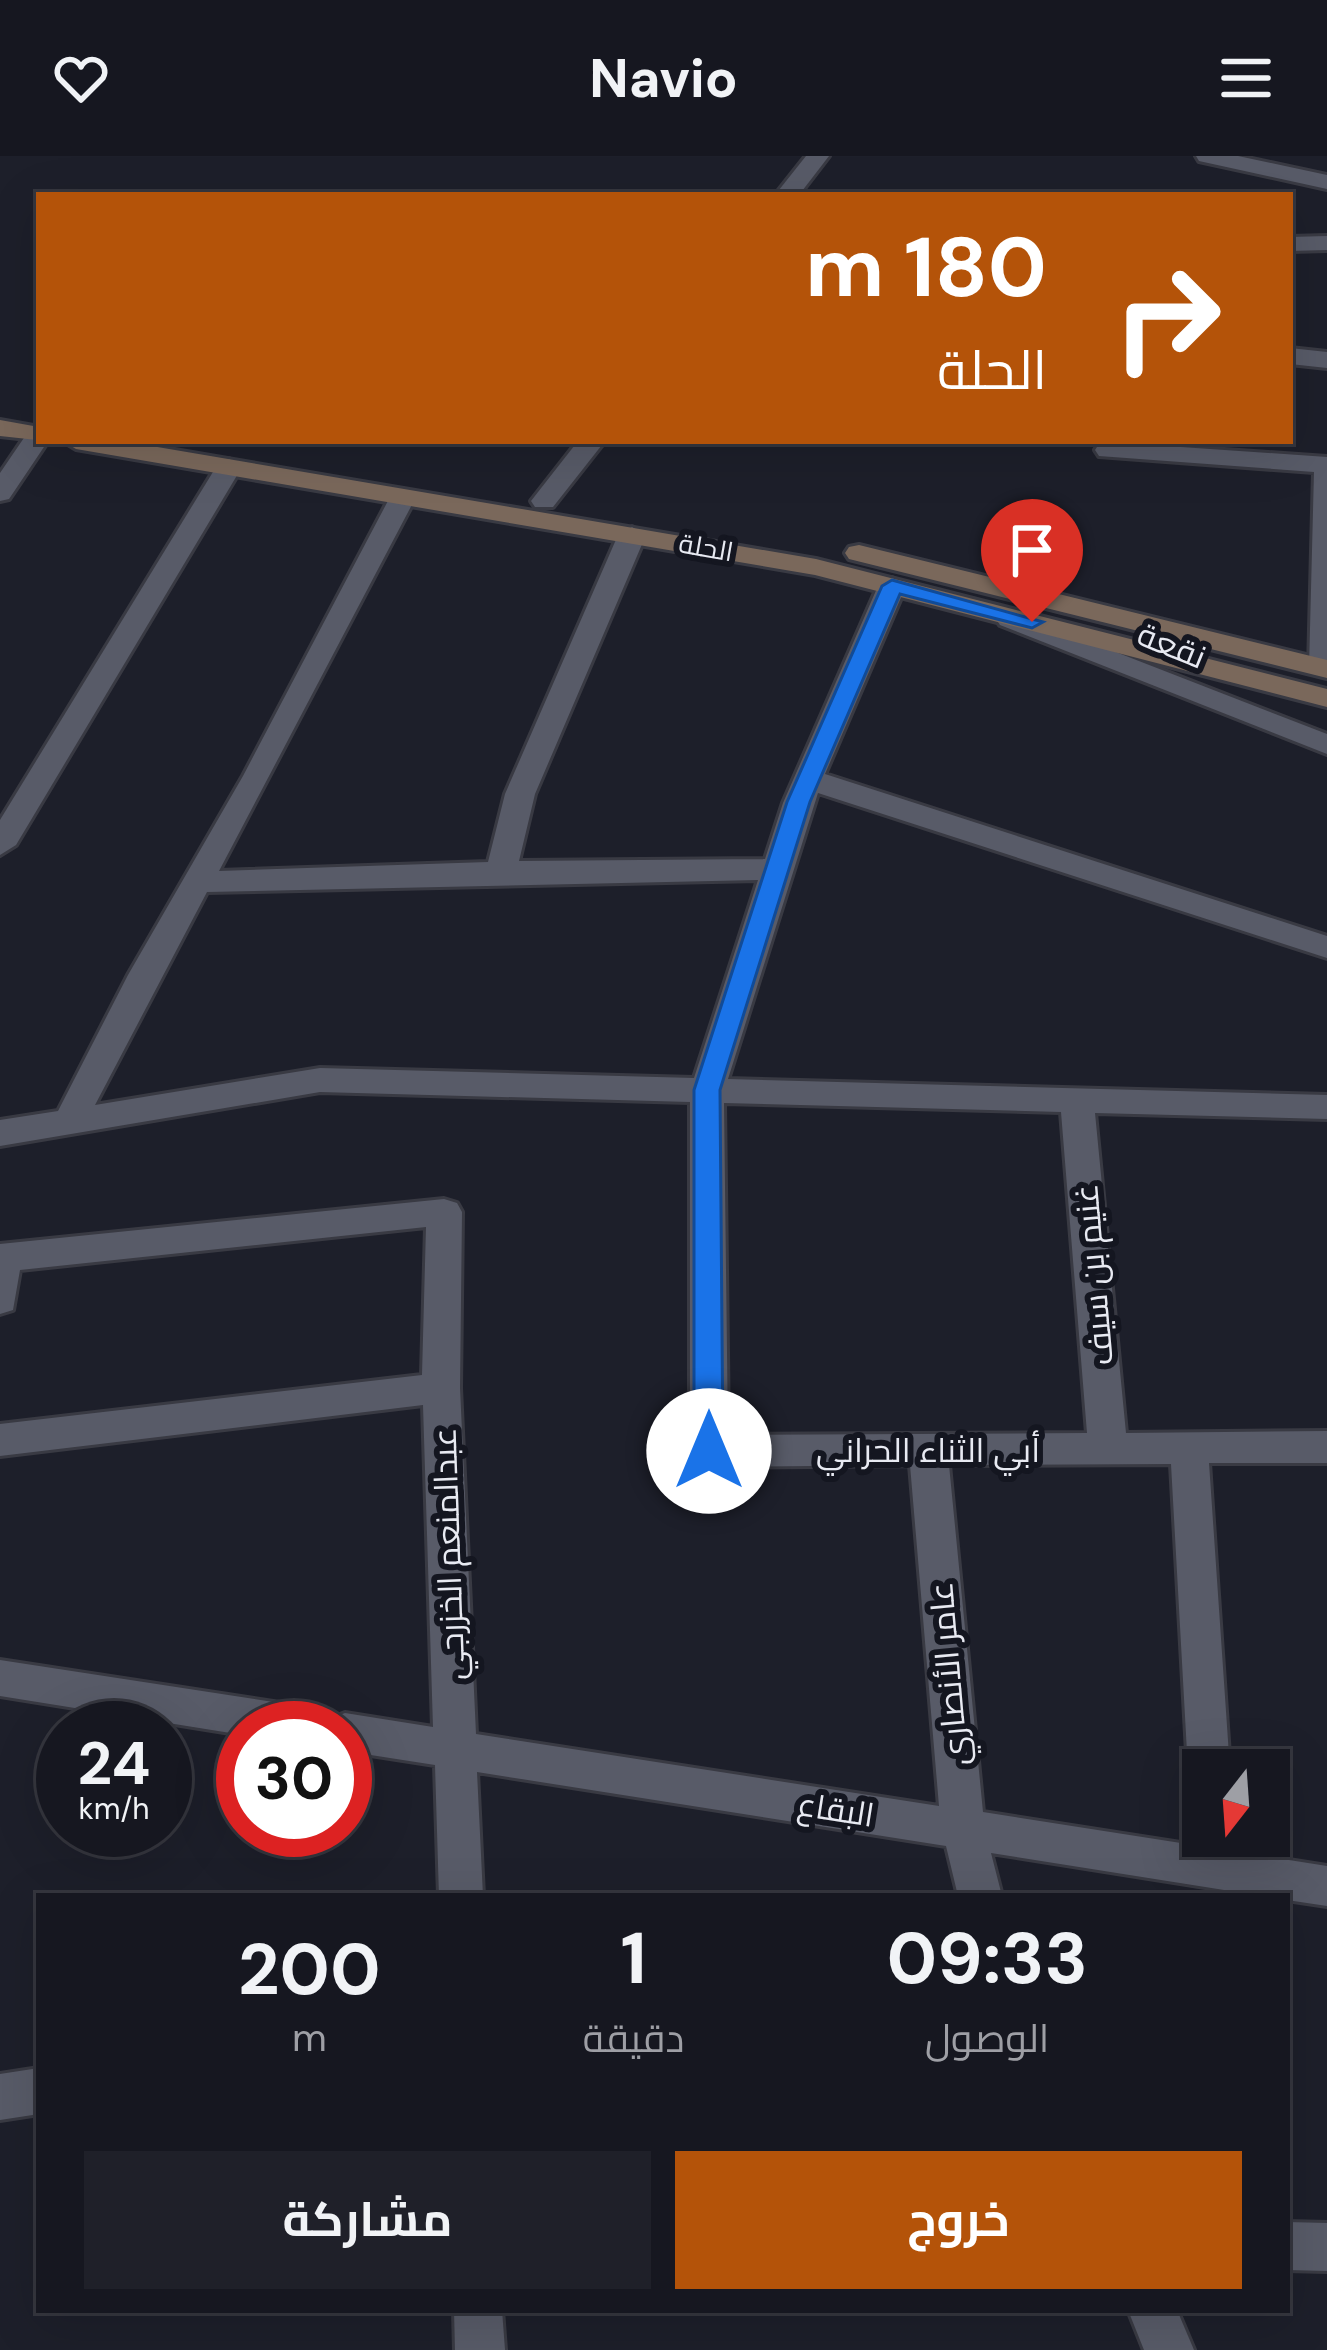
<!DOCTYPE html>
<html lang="ar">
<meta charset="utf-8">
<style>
:root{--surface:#161720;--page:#1f2029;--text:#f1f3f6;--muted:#9e9fa5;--line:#35363e;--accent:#b45309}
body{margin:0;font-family:"DM Sans",Cairo,sans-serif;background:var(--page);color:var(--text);direction:rtl;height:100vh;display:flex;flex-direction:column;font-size:45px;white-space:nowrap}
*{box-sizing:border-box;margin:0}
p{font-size:39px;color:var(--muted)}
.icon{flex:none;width:66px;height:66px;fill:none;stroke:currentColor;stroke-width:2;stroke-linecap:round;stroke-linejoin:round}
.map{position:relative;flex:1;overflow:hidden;direction:ltr}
.sheet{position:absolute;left:36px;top:1737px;width:1254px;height:420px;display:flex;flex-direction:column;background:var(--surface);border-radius:0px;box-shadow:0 12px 48px #0002,0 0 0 3px var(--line);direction:rtl}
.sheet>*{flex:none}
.guide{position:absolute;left:36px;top:36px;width:1257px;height:252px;border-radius:0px;box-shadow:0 12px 48px #0002,0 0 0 3px var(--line);direction:rtl;background:#b45309;color:#fff;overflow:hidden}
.needle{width:78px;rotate:197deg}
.fabs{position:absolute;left:1182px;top:1593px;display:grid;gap:24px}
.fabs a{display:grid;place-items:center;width:108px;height:108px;border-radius:0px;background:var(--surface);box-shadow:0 12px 48px #0002,0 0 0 3px var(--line);font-size:60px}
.speed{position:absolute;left:36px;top:1545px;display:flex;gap:24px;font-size:60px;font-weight:700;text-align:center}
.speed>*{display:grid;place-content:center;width:156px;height:156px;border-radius:50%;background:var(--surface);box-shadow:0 12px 48px #0002,0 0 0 3px var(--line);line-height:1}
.speed small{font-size:30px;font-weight:400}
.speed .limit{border:18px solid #d22;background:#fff;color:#111}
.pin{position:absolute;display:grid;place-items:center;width:102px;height:102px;color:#fff;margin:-123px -51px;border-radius:50% 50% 50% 0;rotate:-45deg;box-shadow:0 0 12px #0007}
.pin .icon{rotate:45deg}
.me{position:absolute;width:132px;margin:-66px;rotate:0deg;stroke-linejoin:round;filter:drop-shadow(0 0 9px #0008)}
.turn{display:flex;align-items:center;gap:42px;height:252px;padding:0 48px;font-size:54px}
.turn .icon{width:156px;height:156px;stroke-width:2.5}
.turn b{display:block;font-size:84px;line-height:102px}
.eta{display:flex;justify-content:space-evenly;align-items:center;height:204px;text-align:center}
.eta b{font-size:72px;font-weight:700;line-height:84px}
.action{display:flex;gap:24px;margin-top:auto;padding:24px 48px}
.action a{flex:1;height:138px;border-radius:0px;background:var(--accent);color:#fff;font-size:48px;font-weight:700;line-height:138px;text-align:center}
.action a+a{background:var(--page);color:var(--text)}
header{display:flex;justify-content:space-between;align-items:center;height:156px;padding:0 48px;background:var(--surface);font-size:54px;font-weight:700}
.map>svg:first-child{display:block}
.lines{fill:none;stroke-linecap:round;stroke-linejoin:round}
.minor-casing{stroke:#393a43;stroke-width:6}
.secondary-casing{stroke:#393a43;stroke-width:6}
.minor{fill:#585b68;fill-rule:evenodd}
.secondary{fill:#7a685b;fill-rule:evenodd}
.route{fill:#1a73e8;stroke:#114b97;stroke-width:3}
.labels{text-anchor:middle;stroke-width:12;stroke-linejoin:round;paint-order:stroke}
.far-street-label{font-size:27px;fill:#e8eaf2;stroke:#141620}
.street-label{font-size:33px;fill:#e8eaf2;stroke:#141620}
</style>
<header><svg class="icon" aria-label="menu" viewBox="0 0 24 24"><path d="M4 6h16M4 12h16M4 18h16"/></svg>Navio<svg class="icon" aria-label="heart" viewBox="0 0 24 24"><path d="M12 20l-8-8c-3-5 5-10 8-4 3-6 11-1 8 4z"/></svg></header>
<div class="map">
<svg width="1327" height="2194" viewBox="0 0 1327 2194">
<rect width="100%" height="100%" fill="#1d1f2a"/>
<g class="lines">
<g class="minor-casing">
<g id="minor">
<path d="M806 0H829L799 39H775Z"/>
<path d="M1196 0H1238L1327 19V33L1199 5Z"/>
<path d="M1327 80V94L1290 95V81Z"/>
<path d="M1290 192 1327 196V212L1290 208Z"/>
<path d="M39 271V285H48L9 343 0 345V317L30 273Z"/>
<path d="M578 285H605L553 351H535L531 345Z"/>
<path d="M1108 286 1327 301V520L1313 518 1309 512 1314 316 1099 300 1095 294 1099 288Z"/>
<path d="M229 303 242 311 16 689 0 699V664L216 311Z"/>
<path d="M403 333 416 341 219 715 488 706 505 638 618 379 632 371 646 379 535 638 519 705 765 703 783 647 878 430 892 422 906 430 825 618 1327 780V802L818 637 728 923 1327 939V963L1095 957 1126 1277 1327 1275V1307H1209L1230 1614H1203V1631L1194 1627 1188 1614 1171 1308 949 1309 983 1656 1327 1710V1750L1287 1744V1740H1262L991 1697 1002 1740H958L946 1690 477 1616 483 1740H439L435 1609 345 1595V1572H243V1579L0 1540V1504L319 1553 335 1561 345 1557 433 1571 423 1249 0 1300V1268L422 1219 426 1071 20 1114 13 1154 0 1158V1088L444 1043 457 1047 462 1056 460 1232 476 1578 939 1650 910 1309 709 1311 695 1306 690 1295V946L320 936 0 990V964L58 955 128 819 243 620 390 341ZM758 724 694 922 320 912 95 949 207 736ZM724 947 1061 956 1087 1277 728 1279Z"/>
<path d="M1010 455 1327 578V598L1000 469 996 463Z"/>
<path d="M39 1912V1958L0 1964V1918Z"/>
<path d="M1287 2066 1327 2067V2115L1287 2114Z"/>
<path d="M454 2154H502L505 2194H455Z"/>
<path d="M1128 2154H1177L1194 2194H1144Z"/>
</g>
</g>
<g class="secondary-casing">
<g id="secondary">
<path d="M0 264 39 271V285H46L0 280Z"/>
<path d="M63 285H122L816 403 1327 533V551L815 419 76 293Z"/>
<path d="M859 389 1327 504V522L849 403 845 397 849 391Z"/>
</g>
</g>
<use href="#minor" class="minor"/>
<use href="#secondary" class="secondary"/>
</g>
<path class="route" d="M892 424 1043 466 1032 472 900 438 810 646 720 934 723 1295 719 1304H698L694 1295V934L787 646 882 430Z"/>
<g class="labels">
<g class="far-street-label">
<text transform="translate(706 392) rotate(10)" y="9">الحلة</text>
</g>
<g class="street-label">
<text transform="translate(1172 489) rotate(22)" y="12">نقعة</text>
<text transform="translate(1093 1119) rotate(-95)" y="12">غنيم بن سيف</text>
<text x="928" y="1306">أبي الثناء الحراني</text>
<text transform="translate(448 1398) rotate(-92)" y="12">عبدالمنعم الخزرجي</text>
<text transform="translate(948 1518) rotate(-95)" y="12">عامر الأنصاري</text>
<text transform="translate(836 1653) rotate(9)" y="12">البقاع</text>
</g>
</g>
</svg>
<div class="fabs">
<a><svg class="needle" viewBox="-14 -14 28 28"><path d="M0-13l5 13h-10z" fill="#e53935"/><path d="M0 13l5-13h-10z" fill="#9e9fa5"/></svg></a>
</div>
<div class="speed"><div>24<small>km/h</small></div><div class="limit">30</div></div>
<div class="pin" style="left:1032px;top:466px;background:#d93025"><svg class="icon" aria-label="arrive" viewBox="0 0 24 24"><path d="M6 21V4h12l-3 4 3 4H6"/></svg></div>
<svg class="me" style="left:709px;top:1295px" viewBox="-20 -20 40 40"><circle r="19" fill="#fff"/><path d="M0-13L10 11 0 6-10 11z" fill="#1a73e8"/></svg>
<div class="guide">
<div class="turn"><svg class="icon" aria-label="right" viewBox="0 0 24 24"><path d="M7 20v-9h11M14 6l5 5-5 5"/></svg><div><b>180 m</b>الحلة</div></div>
</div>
<section class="sheet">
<div class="eta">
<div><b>09:33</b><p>الوصول</p></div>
<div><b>1</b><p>دقيقة</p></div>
<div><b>200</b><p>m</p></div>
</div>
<div class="action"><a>خروج</a><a>مشاركة</a></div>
</section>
</div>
